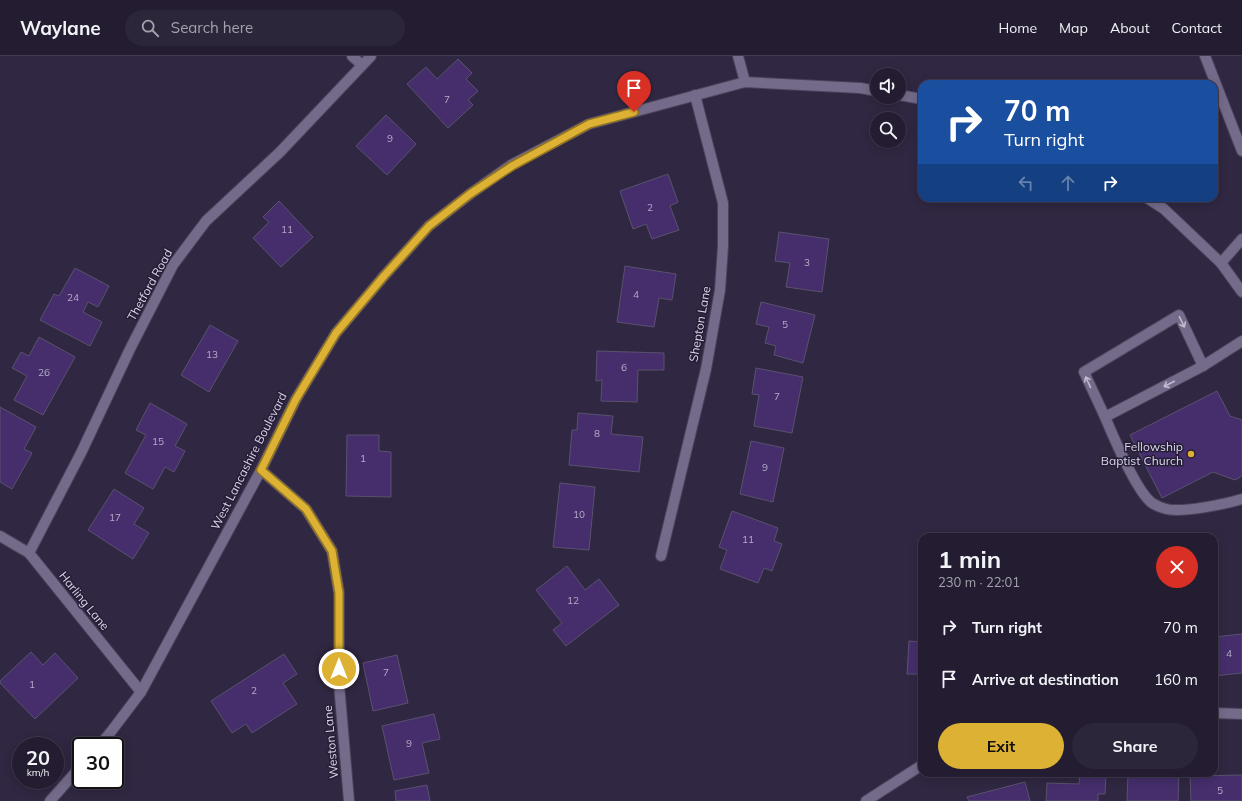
<!DOCTYPE html>
<meta charset="utf-8">
<style>
:root{--surface:#241d32;--page:#2c263a;--text:#f1f3f6;--muted:#a3a2ac;--line:#413b4d;--accent:#ddb133}
body{margin:0;font-family:Mulish,sans-serif;background:var(--page);color:var(--text);height:100vh;display:flex;flex-direction:column;font-size:15px;white-space:nowrap}
*{box-sizing:border-box;margin:0}
p{font-size:13px;color:var(--muted)}
.icon{flex:none;width:22px;height:22px;fill:none;stroke:currentColor;stroke-width:2;stroke-linecap:round;stroke-linejoin:round}
.map{position:relative;flex:1;overflow:hidden}
.side{position:absolute;left:918px;top:477px;width:300px;height:244px;display:flex;flex-direction:column;background:var(--surface);border-radius:12px;box-shadow:0 2px 10px #0003,0 0 0 1px var(--line)}
.side>*{flex:none}
.guide{position:absolute;left:918px;top:24px;width:300px;height:122px;border-radius:12px;box-shadow:0 2px 10px #0003,0 0 0 1px var(--line);background:#1a4fa0;color:#fff;overflow:hidden}
.fabs{position:absolute;left:870px;top:12px;display:grid;gap:8px}
.fabs a{display:grid;place-items:center;width:36px;height:36px;border-radius:50%;background:var(--surface);box-shadow:0 2px 10px #0003,0 0 0 1px var(--line);font-size:20px}
.speed{position:absolute;left:12px;top:681px;display:flex;gap:8px;font-size:20px;font-weight:700;text-align:center}
.speed>*{display:grid;place-content:center;width:52px;height:52px;border-radius:50%;background:var(--surface);box-shadow:0 2px 10px #0003,0 0 0 1px var(--line);line-height:1}
.speed small{font-size:10px;font-weight:400}
.speed .limit{border:2px solid #111;border-radius:6px;background:#fff;color:#111}
.pin{position:absolute;display:grid;place-items:center;width:34px;height:34px;color:#fff;margin:-41px -17px;border-radius:50% 50% 50% 0;rotate:-45deg;box-shadow:0 0 4px #0007}
.pin .icon{rotate:45deg}
.me{position:absolute;width:44px;margin:-22px;rotate:0deg;stroke-linejoin:round;filter:drop-shadow(0 0 3px #0008)}
.turn{display:flex;align-items:center;gap:14px;height:84px;padding:0 20px;font-size:18px}
.turn .icon{width:52px;height:52px;stroke-width:2.5}
.turn b{display:block;font-size:28px;line-height:34px}
.lanes{display:flex;align-items:center;height:38px;padding:0 20px;background:#0003;justify-content:center;gap:20px;direction:ltr}
.lanes .off{opacity:.35}
.round{display:grid;place-items:center;flex:none;width:42px;height:42px;border-radius:21px;background:var(--page)}
.headline{display:flex;align-items:center;justify-content:space-between;height:68px;padding:0 20px}
h1{font-size:24px;font-weight:700;line-height:30px}
.cta{display:flex;gap:8px;margin-top:auto;padding:8px 20px}
.cta a{flex:1;height:46px;border-radius:24px;background:var(--accent);color:#111;font-size:16px;font-weight:700;line-height:46px;text-align:center}
.cta a+a{background:var(--page);color:var(--text)}
ul{padding:0;list-style:none}
li{display:flex;align-items:center;gap:12px;height:52px;padding:0 20px}
li div{flex:1}
li b{display:block;font-size:15px}
li em{font-style:normal}
header{display:flex;align-items:center;gap:24px;box-sizing:border-box;height:56px;padding:0 20px;background:var(--surface);border-bottom:1px solid var(--line)}
header strong{font-size:19px}
nav{display:flex;gap:22px;margin-inline-start:auto;font-size:14px}
.search{width:280px;height:36px;background:var(--page);display:flex;align-items:center;gap:10px;box-sizing:border-box;padding:0 14px;border-radius:22px;color:var(--muted);font-size:15px}
.map>svg:first-child{display:block}
.building{fill:#452e6b;stroke:#5a516f}
.lines{fill:none;stroke-linecap:round;stroke-linejoin:round}
.service-casing{stroke:#4b435a;stroke-width:12}
.minor-casing{stroke:#4b435a;stroke-width:12}
.tertiary-casing{stroke:#4b435a;stroke-width:12}
.secondary-casing{stroke:#4b435a;stroke-width:12}
.service{stroke:#746b8a;stroke-width:10}
.minor{stroke:#746b8a;stroke-width:10}
.tertiary{stroke:#746b8a;stroke-width:10}
.secondary{stroke:#746b8a;stroke-width:10}
.oneway{stroke:#c1bbd0}
.route-casing{stroke:#907321;stroke-width:10}
.route{stroke:#ddb133;stroke-width:7}
.poi-dot{fill:#ddb133;stroke:#261e38;stroke-width:1.5}
.labels{text-anchor:middle;stroke-width:3;stroke-linejoin:round;paint-order:stroke}
.number-label{font-size:10px;fill:#b6acc9}
.street-label{font-size:12px;fill:#dbd6e8;stroke:#261e38}
.poi-label{font-size:12px;fill:#dbd6e8;stroke:#261e38;text-anchor:end}
</style>
<header>
<strong>Waylane</strong>
<div class="search"><svg class="icon" aria-label="search" viewBox="0 0 24 24"><circle cx="10" cy="10" r="6"/><path d="M15 15l6 6"/></svg>Search here</div>
<nav><a>Home</a><a>Map</a><a>About</a><a>Contact</a></nav>
</header>
<div class="map">
<svg width="1242" height="745" viewBox="0 0 1242 745">
<rect width="100%" height="100%" fill="#302742"/>
<g class="building">
<path d="M458 3 472 17 466 23 478 35 468 44 473 49 448 72 407 28 426 11 437 23Z"/>
<path d="M386 59 416 88 387 119 356 90Z"/>
<path d="M668 118 678 146 670 150 679 174 652 183 646 168 633 173 620 135Z"/>
<path d="M279 145 313 181 281 211 253 182 269 166 263 161Z"/>
<path d="M779 176 829 183 822 236 786 231 790 207 775 205Z"/>
<path d="M625 210 676 218 672 244 659 242 654 271 617 266Z"/>
<path d="M75 212 109 230 98 251 88 246 83 256 102 266 90 290 40 264 54 238 59 240Z"/>
<path d="M761 246 815 259 803 307 774 299 776 290 765 287 769 271 756 268Z"/>
<path d="M210 269 238 285 209 336 181 319Z"/>
<path d="M39 281 75 301 43 359 14 344 27 320 12 312 21 296 29 300Z"/>
<path d="M597 295 664 297V314H638L637 346 601 345 602 324 596 325Z"/>
<path d="M756 312 803 321 792 377 754 370 759 339 752 338Z"/>
<path d="M1217 335 1230 360 1242 364V420L1235 424 1213 416 1162 442 1130 379Z"/>
<path d="M150 347 187 368 175 390 185 395 174 416 165 411 153 433 125 417 146 379 136 374Z"/>
<path d="M0 351 36 371 24 393 32 397 12 433 0 426Z"/>
<path d="M578 357 613 360 611 378 643 381 639 416 569 409 572 374H577Z"/>
<path d="M347 379H379V395L391 396V441L346 440Z"/>
<path d="M751 385 784 392 773 446 740 438Z"/>
<path d="M560 427 595 431 589 494 553 491Z"/>
<path d="M114 433 144 452 134 468 149 477 133 503 88 474Z"/>
<path d="M732 455 778 472 774 485 782 488 772 515 764 512 758 527 720 513 727 494 719 491Z"/>
<path d="M567 510 585 534 599 523 619 549 566 590 553 574 562 567 536 534Z"/>
<path d="M1242 578V617L1214 620V581Z"/>
<path d="M909 585 922 586V618H907Z"/>
<path d="M31 596 43 609 55 597 78 622 35 663 0 627V625Z"/>
<path d="M284 598 297 618 283 627 297 648 252 677 246 668 232 677 211 645Z"/>
<path d="M397 599 408 647 373 655 363 607Z"/>
<path d="M434 658 440 683 422 687 429 717 394 724 382 670Z"/>
<path d="M1080 717H1106L1105 738H1098V745H1046L1047 727 1079 728Z"/>
<path d="M1128 717H1179L1178 745H1127Z"/>
<path d="M1242 719V745H1191L1190 720Z"/>
<path d="M1025 726 1030 745H969L967 741Z"/>
<path d="M427 729 430 745H396L395 735Z"/>
</g>
<g class="lines">
<g class="service-casing">
<g id="service">
<path d="M1242 285 1203 310 1105 361C1113 380 1136 435 1152 447 1155 449 1162 452 1166 453 1183 457 1225 448 1242 443"/>
<path d="M1105 361 1084 316 1179 259 1203 310"/>
</g>
</g>
<g class="minor-casing">
<g id="minor">
<path d="M352 0 362 9"/>
<path d="M738 0 745 26"/>
<path d="M261 414 306 453 332 495 339 537V628L349 745"/>
<path d="M0 480 29 497 141 636"/>
<path d="M29 497 81 397 130 293 173 209 206 165 280 96 371 0"/>
<path d="M661 500 706 313 720 234 723 190V147L695 39"/>
<path d="M1214 657 1242 658"/>
<path d="M866 745 922 709"/>
</g>
</g>
<g class="tertiary-casing">
<g id="tertiary">
<path d="M1205 0 1242 95"/>
<path d="M1221 207 1242 183"/>
</g>
</g>
<g class="secondary-casing">
<g id="secondary">
<path d="M899 39 922 43"/>
<path d="M1147 142 1164 153 1221 207 1242 236"/>
<path d="M99 690 110 677 141 636 261 414 296 343 336 277 384 220 429 170 470 138 511 109 589 68 745 26 860 32 877 35"/>
<path d="M50 745 81 710"/>
</g>
</g>
<use href="#service" class="service"/>
<use href="#minor" class="minor"/>
<use href="#tertiary" class="tertiary"/>
<use href="#secondary" class="secondary"/>
</g>
<defs><path id="oneway-shaft" d="M-6 0H5M1.5-3L5.5 0L1.5 3" fill="none" stroke-width="1.6" stroke-linecap="round" stroke-linejoin="round"/></defs>
<g class="oneway">
<use href="#oneway-shaft" transform="translate(1182 266) rotate(64)"/>
<use href="#oneway-shaft" transform="translate(1088 326) rotate(-115)"/>
<use href="#oneway-shaft" transform="translate(1169 328) rotate(153)"/>
</g>
<g class="lines">
<g class="route-casing">
<path id="route" d="M339 613V537L332 495 306 453 261 414 296 343 336 277 384 220 429 170 470 138 512 110 589 68 634 56"/>
</g>
<use href="#route" class="route"/>
</g>
<circle class="poi-dot" cx="1191" cy="398" r="4"/>
<g class="labels">
<g class="number-label">
<text x="447" y="47">7</text>
<text x="390" y="86">9</text>
<text x="650" y="155">2</text>
<text x="287" y="177">11</text>
<text x="807" y="210">3</text>
<text x="636" y="242">4</text>
<text x="73" y="245">24</text>
<text x="785" y="272">5</text>
<text x="212" y="302">13</text>
<text x="624" y="315">6</text>
<text x="44" y="320">26</text>
<text x="777" y="344">7</text>
<text x="597" y="381">8</text>
<text x="158" y="389">15</text>
<text x="363" y="406">1</text>
<text x="765" y="415">9</text>
<text x="579" y="462">10</text>
<text x="115" y="465">17</text>
<text x="748" y="487">11</text>
<text x="573" y="548">12</text>
<text x="1229" y="601">4</text>
<text x="386" y="620">7</text>
<text x="32" y="632">1</text>
<text x="254" y="638">2</text>
<text x="409" y="691">9</text>
<text x="1220" y="738">5</text>
</g>
<g class="street-label">
<text transform="translate(150 229) rotate(-61)" y="4">Thetford Road</text>
<text transform="translate(700 268) rotate(-80)" y="4">Shepton Lane</text>
<text transform="translate(249 405) rotate(-63)" y="4">West Lancashire Boulevard</text>
<text transform="translate(84 545) rotate(51)" y="4">Harling Lane</text>
<text transform="translate(331 686) rotate(-95)" y="4">Weston Lane</text>
</g>
<g class="poi-label">
<text x="1183" y="395">Fellowship<tspan x="1183" dy="14">Baptist Church</tspan></text>
</g>
</g>
</svg>
<div class="fabs">
<a><svg class="icon" aria-label="sound" viewBox="0 0 24 24"><path d="M4 9h4l5-4v14l-5-4H4zM17 9q2 3 0 6"/></svg></a>
<a><svg class="icon" aria-label="search" viewBox="0 0 24 24"><circle cx="10" cy="10" r="6"/><path d="M15 15l6 6"/></svg></a>
</div>
<div class="speed"><div>20<small>km/h</small></div><div class="limit">30</div></div>
<div class="pin" style="left:634px;top:56px;background:#d93025"><svg class="icon" aria-label="arrive" viewBox="0 0 24 24"><path d="M6 21V4h12l-3 4 3 4H6"/></svg></div>
<svg class="me" style="left:339px;top:613px" viewBox="-20 -20 40 40"><circle r="17" fill="#ddb133" stroke="#fff" stroke-width="3"/><path d="M0-11L8 9 0 5-8 9z" fill="#fff"/></svg>
<div class="guide">
<div class="turn"><svg class="icon" aria-label="right" viewBox="0 0 24 24"><path d="M7 20v-9h11M14 6l5 5-5 5"/></svg><div><b>70 m</b>Turn right</div></div>
<div class="lanes"><svg class="icon off" aria-label="left" viewBox="0 0 24 24"><path d="M17 20v-9H6M10 6l-5 5 5 5"/></svg><svg class="icon off" aria-label="ahead" viewBox="0 0 24 24"><path d="M12 20V5M6 11l6-6 6 6"/></svg><svg class="icon" aria-label="right" viewBox="0 0 24 24"><path d="M7 20v-9h11M14 6l5 5-5 5"/></svg></div>
</div>
<section class="side">
<div class="headline"><div><h1>1 min</h1><p>230 m · 22:01</p></div><a class="round" style="background:#d93025;color:#fff"><svg class="icon" aria-label="close" viewBox="0 0 24 24"><path d="M6 6l12 12M18 6L6 18"/></svg></a></div>
<ul>
<li><svg class="icon" aria-label="right" viewBox="0 0 24 24"><path d="M7 20v-9h11M14 6l5 5-5 5"/></svg><div><b>Turn right</b></div><em>70 m</em></li>
<li><svg class="icon" aria-label="arrive" viewBox="0 0 24 24"><path d="M6 21V4h12l-3 4 3 4H6"/></svg><div><b>Arrive at destination</b></div><em>160 m</em></li>
</ul>
<div class="cta"><a>Exit</a><a>Share</a></div>
</section>
</div>
